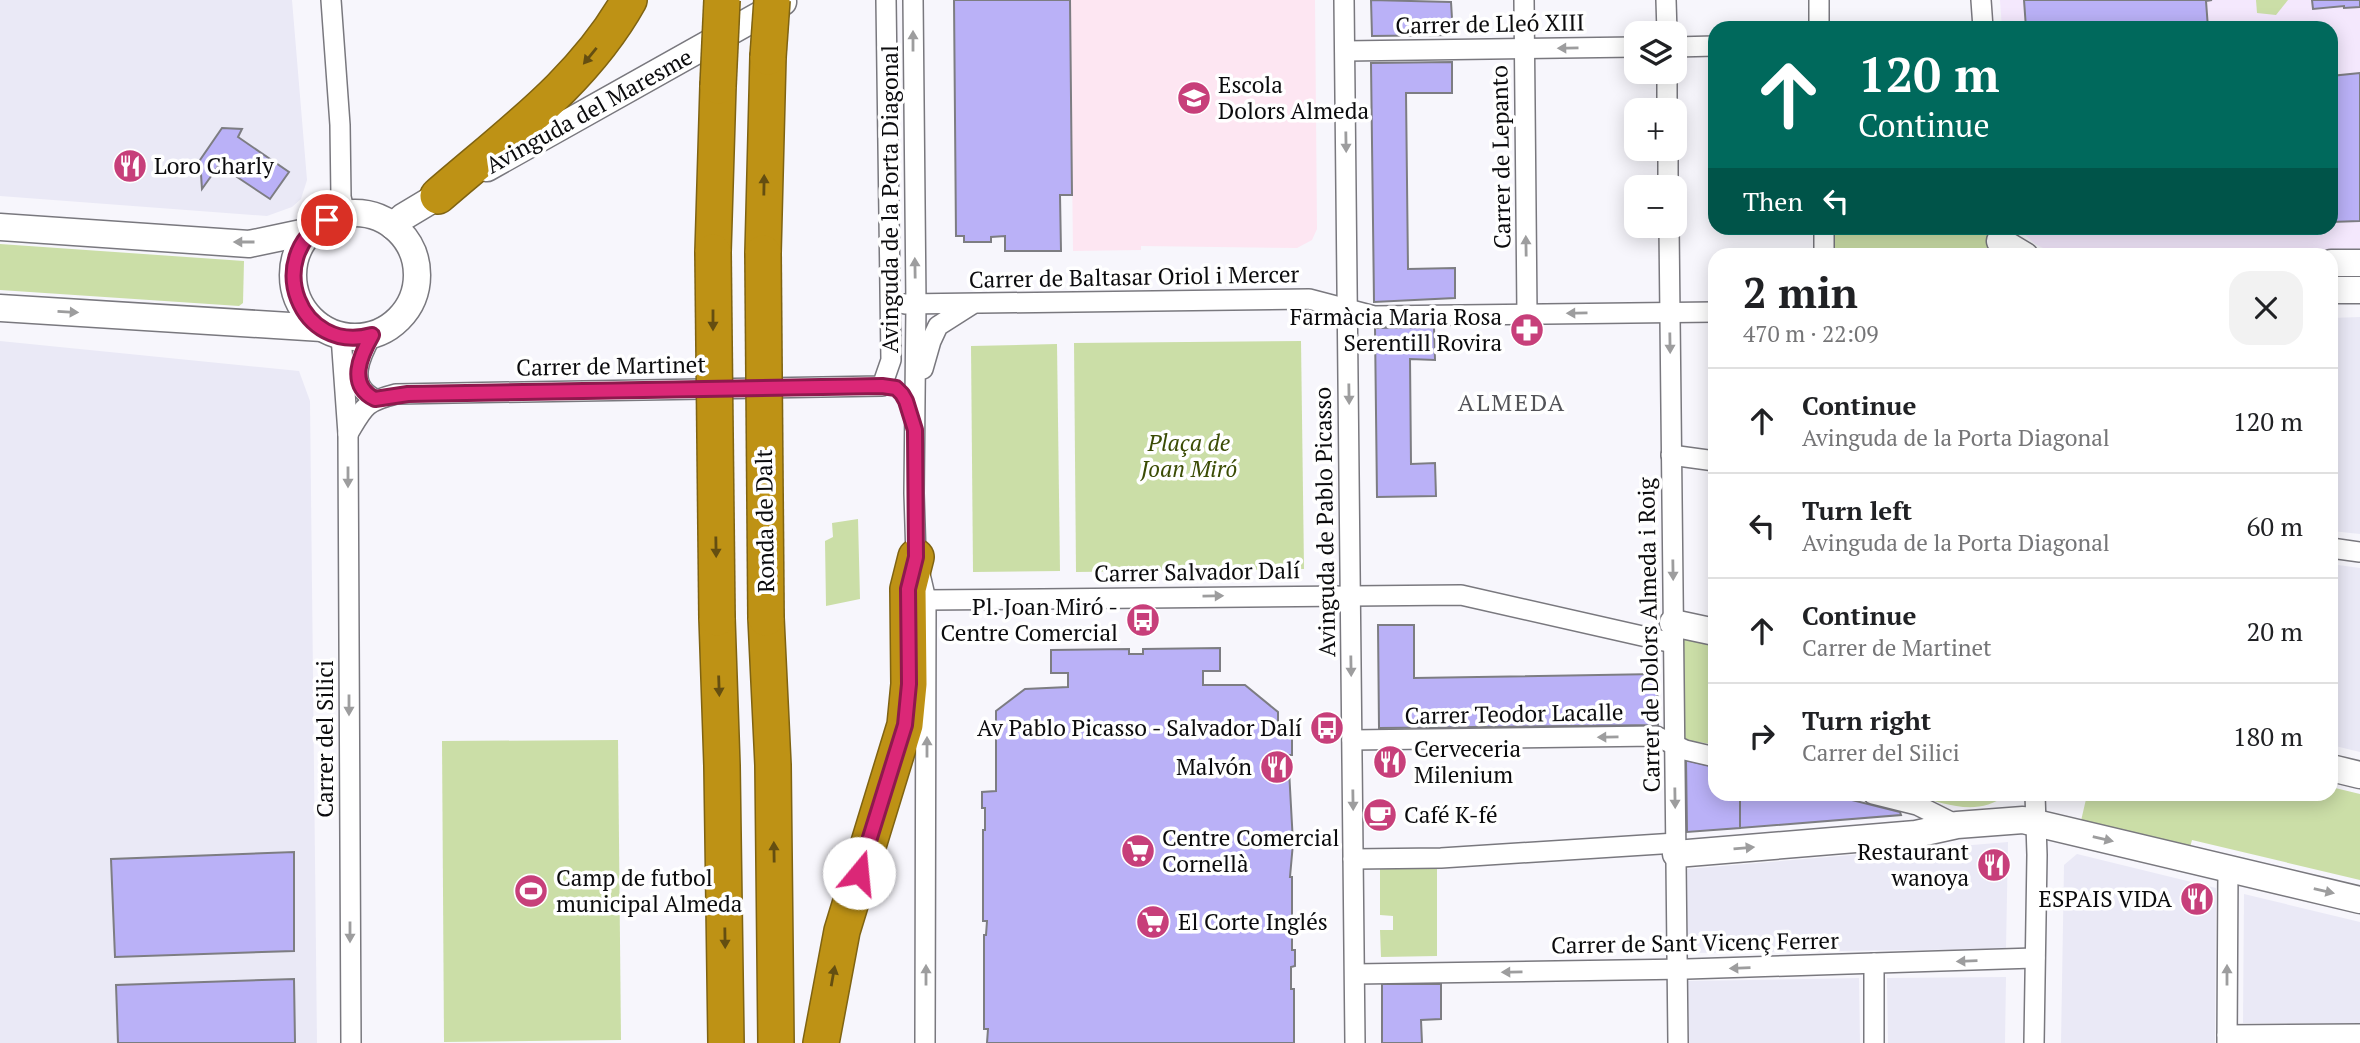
<!DOCTYPE html>
<meta charset="utf-8">
<style>
:root{--surface:#fff;--page:#f2f2f2;--text:#202124;--muted:#757577;--line:#e0e0e0}
body{margin:0;font-family:"PT Serif",serif;background:var(--page);color:var(--text);height:100vh;display:flex;flex-direction:column;font-size:26px;white-space:nowrap}
*{box-sizing:border-box;margin:0}
p{font-size:23px;color:var(--muted)}
.icon{flex:none;width:38px;height:38px;fill:none;stroke:currentColor;stroke-width:2;stroke-linecap:round;stroke-linejoin:round}
.map{position:relative;flex:1;overflow:hidden}
.panel{position:absolute;left:1708px;top:248px;width:630px;height:553px;display:flex;flex-direction:column;background:var(--surface);border-radius:21px;box-shadow:0 4px 18px #0003}
.panel>*{flex:none}
.top-card{position:absolute;left:1708px;top:21px;width:630px;height:214px;border-radius:21px;box-shadow:0 4px 18px #0003;background:#00695c;color:#fff;overflow:hidden}
.buttons{position:absolute;left:1624px;top:21px;display:grid;gap:14px}
.buttons a{display:grid;place-items:center;width:63px;height:63px;border-radius:14px;background:var(--surface);box-shadow:0 4px 18px #0003;font-size:35px}
.pin{position:absolute;display:grid;place-items:center;width:60px;height:60px;color:#fff;margin:-30px;border:4px solid #fff;border-radius:50%;box-shadow:0 2px 7px #0007}
.me{position:absolute;width:77px;margin:-38px;rotate:17deg;stroke-linejoin:round;filter:drop-shadow(0 0 5px #0008)}
.turn{display:flex;align-items:center;gap:24px;height:147px;padding:0 35px;font-size:32px}
.turn .icon{width:91px;height:91px;stroke-width:2.5}
.turn b{display:block;font-size:49px;line-height:60px}
.then{display:flex;align-items:center;height:66px;padding:0 35px;background:#0003;gap:14px;font-size:26px}
.round{display:grid;place-items:center;flex:none;width:74px;height:74px;border-radius:21px;background:var(--page)}
.summary{display:flex;align-items:center;justify-content:space-between;height:119px;padding:0 35px}
h1{font-size:42px;font-weight:600;line-height:52px}
ul{padding:0;list-style:none}
li{display:flex;align-items:center;gap:21px;height:105px;padding:0 35px;border-top:2px solid var(--line)}
li div{flex:1}
li b{display:block;font-size:26px}
li em{font-style:normal}
.map>svg:first-child{display:block}
.commercial{fill:#f4e8fd}
.built{fill:#eae9f6}
.education{fill:#fde6f2}
.green{fill:#cbdea7}
.building{fill:#bab1f7;stroke:#7d7d82;stroke-width:2}
.lines{fill:none;stroke-linecap:round;stroke-linejoin:round}
.street-casing{stroke:#79787e;stroke-width:22}
.secondary-casing{stroke:#79787e;stroke-width:29}
.highway-casing{stroke:#7f6312;stroke-width:38}
.street{stroke:#fff;stroke-width:19}
.secondary{stroke:#fff;stroke-width:26}
.highway{stroke:#be9215;stroke-width:35}
.highway-bridge-casing{stroke:#7f6312;stroke-width:38;stroke-linecap:butt}
.highway-bridge{stroke:#be9215;stroke-width:35}
.oneway{fill:#9d9d9e}
.oneway2{fill:#644e11}
.route-casing{stroke:#8e194d;stroke-width:18}
.route{stroke:#db2777;stroke-width:12}
.labels{text-anchor:middle;stroke-width:7;stroke-linejoin:round;paint-order:stroke}
.street-label{font-size:23px;fill:#0b0b0d;stroke:#fff}
.poi-label{font-size:23px;fill:#0b0b0d;stroke:#fff;text-anchor:start}
.park-label{font-size:23px;font-style:italic;fill:#3b4c05;stroke:#fff}
.neighbourhood-label{font-size:24px;letter-spacing:2px;fill:#535358;stroke:#fff}
</style>
<div class="map">
<svg width="2360" height="1043" viewBox="0 0 2360 1043">
<rect width="100%" height="100%" fill="#f7f6fc"/>
<path class="commercial" d="M2000 0H2360V252L2066 256 2051 252 2035 244 2018 228H2331V28H2002Z"/>
<g class="built">
<path d="M0 0H292L307 180 301 199 292 207 267 216 0 196Z"/>
<path d="M2360 317V534L2332 531 2331 526V318Z"/>
<path d="M0 341 299 371 310 401 317 1043H0Z"/>
<path d="M2331 564 2360 568V752L2331 745Z"/>
<path d="M2008 842 2006 949 1688 953 1687 869Z"/>
<path d="M2077 854 2216 888 2215 1043H2061L2064 865Z"/>
<path d="M2244 894 2360 922V1023H2243Z"/>
<path d="M2006 977 2005 1043H1888L1887 978Z"/>
<path d="M1859 978 1860 1043H1689L1688 981Z"/>
</g>
<path class="education" d="M1070 0H1315L1317 229 1312 240 1297 248 1141 246V250L1073 251Z"/>
<g class="green">
<path d="M2256 0H2288L2276 15 2257 13Z"/>
<path d="M1834 228H1989L1991 255H1834Z"/>
<path d="M0 244 244 261 243 303 239 306 0 290Z"/>
<path d="M1301 341 1304 569 1076 572 1074 343Z"/>
<path d="M1057 344 1060 571 973 572 971 346Z"/>
<path d="M858 519 860 599 826 606 825 541 833 537 832 523Z"/>
<path d="M1697 633 1715 637V745L1699 742 1697 746 1684 741 1682 639Z"/>
<path d="M618 740 621 1040 444 1042 442 741Z"/>
<path d="M2331 787 2360 794V880L2192 840 2189 851 2080 825 2087 795 2331 794Z"/>
<path d="M1915 794 2006 795C1978 817 1946 804 1915 796Z"/>
<path d="M1437 864V956L1381 957 1380 930H1393V916L1380 915V865Z"/>
</g>
<g class="building">
<path d="M954 0H1070L1072 195H1060L1061 251H1005V236L991 237V242H964V236H956Z"/>
<path d="M1371 0 1451 2 1453 35 1372 36Z"/>
<path d="M2024 0H2212L2206 1 2208 28H2026Z"/>
<path d="M2312 0H2360V7L2344 8V6L2313 9Z"/>
<path d="M1452 62V93H1406L1408 269 1455 268V298L1374 302 1371 63Z"/>
<path d="M2360 73V221L2331 222V76Z"/>
<path d="M222 128 242 129 238 137 289 172 270 199 219 165 202 189 200 160Z"/>
<path d="M1434 327 1435 360 1410 359 1411 464 1435 463 1436 496 1377 497 1375 328Z"/>
<path d="M1378 625H1414V678L1657 674 1658 725 1379 728Z"/>
<path d="M1220 648V671H1203V685H1245L1278 712V735H1292V755H1289V770L1293 843 1290 877H1292V950H1295V966L1291 967V989H1294V1043H987L988 1029H984V935H986L987 921H983V830H985V808H982V792L996 791V711L1025 689 1068 687V673H1051V650L1129 649V654H1143V649Z"/>
<path d="M1686 760 1715 767V794H1740V828L1687 832Z"/>
<path d="M1740 794H1828L1900 812 1901 815 1740 828Z"/>
<path d="M294 852V951L115 957 111 859Z"/>
<path d="M294 979 295 1043H118L116 985Z"/>
<path d="M1382 984H1441V1019L1421 1020 1422 1043H1382Z"/>
</g>
<g class="lines">
<g class="street-casing">
<g id="street">
<path d="M331 0 340 125 341 197 345 214"/>
<path d="M913 0 916 304 914 493 916 557 926 600 925 1043"/>
<path d="M1344 0 1355 1043"/>
<path d="M1524 0 1527 314"/>
<path d="M1666 0 1667 33"/>
<path d="M1819 0V28"/>
<path d="M1981 0 1983 28"/>
<path d="M1675 47 1715 46"/>
<path d="M1345 51 1636 47"/>
<path d="M1667 72V110"/>
<path d="M1668 149V187"/>
<path d="M1669 226 1678 1043"/>
<path d="M1824 228V256"/>
<path d="M905 304 1309 299 1374 316 1715 312"/>
<path d="M372 335C360 356 346 385 375 399"/>
<path d="M341 336 348 434 351 1043"/>
<path d="M923 369 931 341 938 326 971 305"/>
<path d="M348 434C364 407 364 402 396 394L882 386 891 360 886 0"/>
<path d="M1671 455 1715 461"/>
<path d="M2331 548 2360 552"/>
<path d="M926 600 1461 595 1673 643"/>
<path d="M1352 740 1656 736 1685 750 1715 757"/>
<path d="M1873 794 1917 805 1957 825"/>
<path d="M1353 859 1441 858 1676 843"/>
<path d="M1874 963V1043"/>
<path d="M1355 974 1687 969 2035 958"/>
<path d="M2227 1035 2360 1034"/>
<path d="M2034 1043 2037 855 2035 794"/>
<path d="M2227 1043 2228 869"/>
</g>
</g>
<g class="secondary-casing">
<g id="secondary">
<path d="M487 168 783 2"/>
<circle cx="355" cy="275" r="62"/>
<path d="M393 226 403 217 453 187"/>
<path d="M0 227 249 244 311 231"/>
<path d="M2000 241 2025 256"/>
<path d="M2331 263H2360"/>
<path d="M2331 290H2360"/>
<path d="M0 308 322 328"/>
<path d="M1673 623 1715 632"/>
<path d="M2331 768 2360 775"/>
<path d="M1676 854 1916 834 1957 825 2023 820 2360 900"/>
</g>
</g>
<g class="highway-casing">
<g id="highway">
<path d="M438 196C507 136 584 81 629 0"/>
<path d="M713 252 718 86"/>
<path d="M763 253 768 57"/>
<path d="M717 618 722 766 726 1043"/>
<path d="M766 618 773 765 776 1043"/>
<path d="M821 1043 842 931 905 725 909 684 908 589 916 557"/>
</g>
</g>
<use href="#street" class="street"/>
<use href="#secondary" class="secondary"/>
<use href="#highway" class="highway"/>
<g class="highway-bridge-casing">
<g id="highway-bridge">
<path d="M768 57 772 0"/>
<path d="M718 86 722 0"/>
<path d="M713 252 717 618"/>
<path d="M763 253 766 618"/>
</g>
</g>
<use href="#highway-bridge" class="highway-bridge"/>
</g>
<defs><path id="oneway-solid" d="M-6-.8H1V-3.2L6.5 0L1 3.2V.8H-6Z" transform="scale(1.75)"/></defs>
<g class="oneway">
<use href="#oneway-solid" transform="translate(913 41) rotate(-90)"/>
<use href="#oneway-solid" transform="translate(1568 48) rotate(179)"/>
<use href="#oneway-solid" transform="translate(1346 142) rotate(89)"/>
<use href="#oneway-solid" transform="translate(244 242) rotate(180)"/>
<use href="#oneway-solid" transform="translate(1526 246) rotate(-91)"/>
<use href="#oneway-solid" transform="translate(915 268) rotate(-91)"/>
<use href="#oneway-solid" transform="translate(68 312) rotate(3)"/>
<use href="#oneway-solid" transform="translate(1577 313) rotate(179)"/>
<use href="#oneway-solid" transform="translate(1670 343) rotate(89)"/>
<use href="#oneway-solid" transform="translate(1349 394) rotate(89)"/>
<use href="#oneway-solid" transform="translate(348 477) rotate(90)"/>
<use href="#oneway-solid" transform="translate(1673 570) rotate(89)"/>
<use href="#oneway-solid" transform="translate(1213 596) rotate(-1)"/>
<use href="#oneway-solid" transform="translate(1351 666) rotate(89)"/>
<use href="#oneway-solid" transform="translate(349 705) rotate(90)"/>
<use href="#oneway-solid" transform="translate(1608 737) rotate(179)"/>
<use href="#oneway-solid" transform="translate(927 747) rotate(-90)"/>
<use href="#oneway-solid" transform="translate(1675 798) rotate(89)"/>
<use href="#oneway-solid" transform="translate(1353 800) rotate(89)"/>
<use href="#oneway-solid" transform="translate(2103 839) rotate(13)"/>
<use href="#oneway-solid" transform="translate(1744 848) rotate(-5)"/>
<use href="#oneway-solid" transform="translate(2324 891) rotate(13)"/>
<use href="#oneway-solid" transform="translate(350 932) rotate(90)"/>
<use href="#oneway-solid" transform="translate(1967 961) rotate(178)"/>
<use href="#oneway-solid" transform="translate(1740 968) rotate(178)"/>
<use href="#oneway-solid" transform="translate(1512 972) rotate(179)"/>
<use href="#oneway-solid" transform="translate(926 975) rotate(-90)"/>
<use href="#oneway-solid" transform="translate(2227 975) rotate(-90)"/>
</g>
<g class="oneway2">
<use href="#oneway-solid" transform="translate(590 56) rotate(129)"/>
<use href="#oneway-solid" transform="translate(764 185) rotate(-89)"/>
<use href="#oneway-solid" transform="translate(713 320) rotate(90)"/>
<use href="#oneway-solid" transform="translate(716 547) rotate(89)"/>
<use href="#oneway-solid" transform="translate(719 686) rotate(88)"/>
<use href="#oneway-solid" transform="translate(774 852) rotate(-91)"/>
<use href="#oneway-solid" transform="translate(725 938) rotate(89)"/>
<use href="#oneway-solid" transform="translate(833 976) rotate(-80)"/>
</g>
<g class="lines">
<g class="route-casing">
<path id="route" d="M327 220C262 258 300 355 372 335 360 356 347 385 375 399L408 394 882 386 896 388 902 394 906 401 915 430 916 557 908 589 909 684 905 725 859 873"/>
</g>
<use href="#route" class="route"/>
</g>
<defs>
<g id="school-disc" transform="scale(1.75)"><circle r="9.5" fill="#c73f7a" stroke="#fff"/><path d="M0-5L7-2L0 1L-7-2ZM-4 1L0 2.5L4 1V4Q0 6-4 4Z" fill="#fff"/></g>
<g id="restaurant-disc" transform="scale(1.75)"><circle r="9.5" fill="#c73f7a" stroke="#fff"/><path d="M-5-6h1v4h1v-4h1v4h1v-4h1v5L-1.5 .5V6h-2V.5L-5-1ZM5-6V6H3V1.5H1.5Q1.5-4 5-6Z" fill="#fff"/></g>
<g id="pharmacy-disc" transform="scale(1.75)"><circle r="9.5" fill="#c73f7a" stroke="#fff"/><path d="M-2-6h4v4h4v4h-4v4h-4v-4h-4v-4h4Z" fill="#fff"/></g>
<g id="bus-disc" transform="scale(1.75)"><circle r="9.5" fill="#c73f7a" stroke="#fff"/><path d="M-5-6H5V4H4V6H2V4H-2V6H-4V4H-5ZM-3.5-4V0h7V-4ZM-3.5 1.2v1.5H-2V1.2ZM2 1.2v1.5H3.5V1.2Z" fill="#fff"/></g>
<g id="cafe-disc" transform="scale(1.75)"><circle r="9.5" fill="#c73f7a" stroke="#fff"/><path d="M-5.5-4.5H6V0H3Q3 3.5 0 3.5H-2.5Q-5.5 3.5-5.5 0ZM3-3.2v2h1.7v-2ZM-6 4.5H4V6H-6Z" fill="#fff"/></g>
<g id="supermarket-disc" transform="scale(1.75)"><circle r="9.5" fill="#c73f7a" stroke="#fff"/><path d="M-6-5.5h2.5l.6 2H6L4.5 2H-2.5L-4.4-4H-6ZM-1.5 3.2a1.3 1.3 0 1 0 .1 0ZM3 3.2a1.3 1.3 0 1 0 .1 0Z" fill="#fff"/></g>
<g id="stadium-disc" transform="scale(1.75)"><circle r="9.5" fill="#c73f7a" stroke="#fff"/><path d="M0-5a6.5 5 0 1 0 0 10a6.5 5 0 1 0 0-10ZM-3.5-1.8h7v3.6h-7Z" fill="#fff"/></g>
</defs>
<g fill-rule="evenodd">
<use href="#school-disc" x="1194" y="98"/>
<use href="#restaurant-disc" x="130" y="166"/>
<use href="#pharmacy-disc" x="1527" y="330"/>
<use href="#bus-disc" x="1143" y="620"/>
<use href="#bus-disc" x="1327" y="728"/>
<use href="#restaurant-disc" x="1390" y="762"/>
<use href="#restaurant-disc" x="1277" y="767"/>
<use href="#cafe-disc" x="1380" y="815"/>
<use href="#supermarket-disc" x="1138" y="851"/>
<use href="#restaurant-disc" x="1994" y="865"/>
<use href="#stadium-disc" x="531" y="891"/>
<use href="#restaurant-disc" x="2197" y="899"/>
<use href="#supermarket-disc" x="1153" y="922"/>
</g>
<g class="labels">
<g class="street-label">
<text transform="translate(1490 24) rotate(-1)" y="8">Carrer de Lleó XIII</text>
<text transform="translate(589 111) rotate(-29)" y="8">Avinguda del Maresme</text>
<text transform="translate(1501 157) rotate(-91)" y="8">Carrer de Lepanto</text>
<text transform="translate(890 199) rotate(-90)" y="8">Avinguda de la Porta Diagonal</text>
<text transform="translate(1134 277) rotate(-1)" y="8">Carrer de Baltasar Oriol i Mercer</text>
<text transform="translate(611 366) rotate(-1)" y="8">Carrer de Martinet</text>
<text transform="translate(765 521) rotate(-91)" y="8">Ronda de Dalt</text>
<text transform="translate(1325 522) rotate(-91)" y="8">Avinguda de Pablo Picasso</text>
<text transform="translate(1197 572) rotate(-1)" y="8">Carrer Salvador Dalí</text>
<text transform="translate(1649 635) rotate(-91)" y="8">Carrer de Dolors Almeda i Roig</text>
<text transform="translate(1514 714) rotate(-1)" y="8">Carrer Teodor Lacalle</text>
<text transform="translate(325 739) rotate(-90)" y="8">Carrer del Silici</text>
<text transform="translate(1695 943) rotate(-1)" y="8">Carrer de Sant Vicenç Ferrer</text>
</g>
<g class="poi-label">
<text x="1218" y="93">Escola<tspan x="1218" dy="26">Dolors Almeda</tspan></text>
<text x="154" y="174">Loro Charly</text>
<text x="1502" y="325" text-anchor="end">Farmàcia Maria Rosa<tspan x="1502" dy="26">Serentill Rovira</tspan></text>
<text x="1118" y="615" text-anchor="end">Pl. Joan Miró -<tspan x="1118" dy="26">Centre Comercial</tspan></text>
<text x="1302" y="736" text-anchor="end">Av Pablo Picasso - Salvador Dalí</text>
<text x="1414" y="757">Cerveceria<tspan x="1414" dy="26">Milenium</tspan></text>
<text x="1252" y="775" text-anchor="end">Malvón</text>
<text x="1404" y="823">Café K-fé</text>
<text x="1162" y="846">Centre Comercial<tspan x="1162" dy="26">Cornellà</tspan></text>
<text x="1969" y="860" text-anchor="end">Restaurant<tspan x="1969" dy="26">wanoya</tspan></text>
<text x="556" y="886">Camp de futbol<tspan x="556" dy="26">municipal Almeda</tspan></text>
<text x="2172" y="907" text-anchor="end">ESPAIS VIDA</text>
<text x="1178" y="930">El Corte Inglés</text>
</g>
<g class="park-label">
<text x="1189" y="451">Plaça de<tspan x="1189" dy="26">Joan Miró</tspan></text>
</g>
<g class="neighbourhood-label">
<text x="1512" y="411">ALMEDA</text>
</g>
</g>
</svg>
<div class="buttons">
<a><svg class="icon" aria-label="layers" viewBox="0 0 24 24"><path d="M12 4l9 5-9 5-9-5zM3 14l9 5 9-5"/></svg></a>
<a>+</a>
<a>−</a>
</div>
<div class="pin" style="left:327px;top:220px;background:#d93025"><svg class="icon" aria-label="arrive" viewBox="0 0 24 24"><path d="M6 21V4h12l-3 4 3 4H6"/></svg></div>
<svg class="me" style="left:859px;top:873px" viewBox="-20 -20 40 40"><circle r="19" fill="#fff"/><path d="M0-13L10 11 0 6-10 11z" fill="#db2777"/></svg>
<div class="top-card">
<div class="turn"><svg class="icon" aria-label="ahead" viewBox="0 0 24 24"><path d="M12 20V5M6 11l6-6 6 6"/></svg><div><b>120 m</b>Continue</div></div>
<div class="then">Then<svg class="icon" aria-label="left" viewBox="0 0 24 24"><path d="M17 20v-9H6M10 6l-5 5 5 5"/></svg></div>
</div>
<section class="panel">
<div class="summary"><div><h1>2 min</h1><p>470 m · 22:09</p></div><a class="round"><svg class="icon" aria-label="close" viewBox="0 0 24 24"><path d="M6 6l12 12M18 6L6 18"/></svg></a></div>
<ul>
<li><svg class="icon" aria-label="ahead" viewBox="0 0 24 24"><path d="M12 20V5M6 11l6-6 6 6"/></svg><div><b>Continue</b><p>Avinguda de la Porta Diagonal</p></div><em>120 m</em></li>
<li><svg class="icon" aria-label="left" viewBox="0 0 24 24"><path d="M17 20v-9H6M10 6l-5 5 5 5"/></svg><div><b>Turn left</b><p>Avinguda de la Porta Diagonal</p></div><em>60 m</em></li>
<li><svg class="icon" aria-label="ahead" viewBox="0 0 24 24"><path d="M12 20V5M6 11l6-6 6 6"/></svg><div><b>Continue</b><p>Carrer de Martinet</p></div><em>20 m</em></li>
<li><svg class="icon" aria-label="right" viewBox="0 0 24 24"><path d="M7 20v-9h11M14 6l5 5-5 5"/></svg><div><b>Turn right</b><p>Carrer del Silici</p></div><em>180 m</em></li>
</ul>
</section>
</div>
